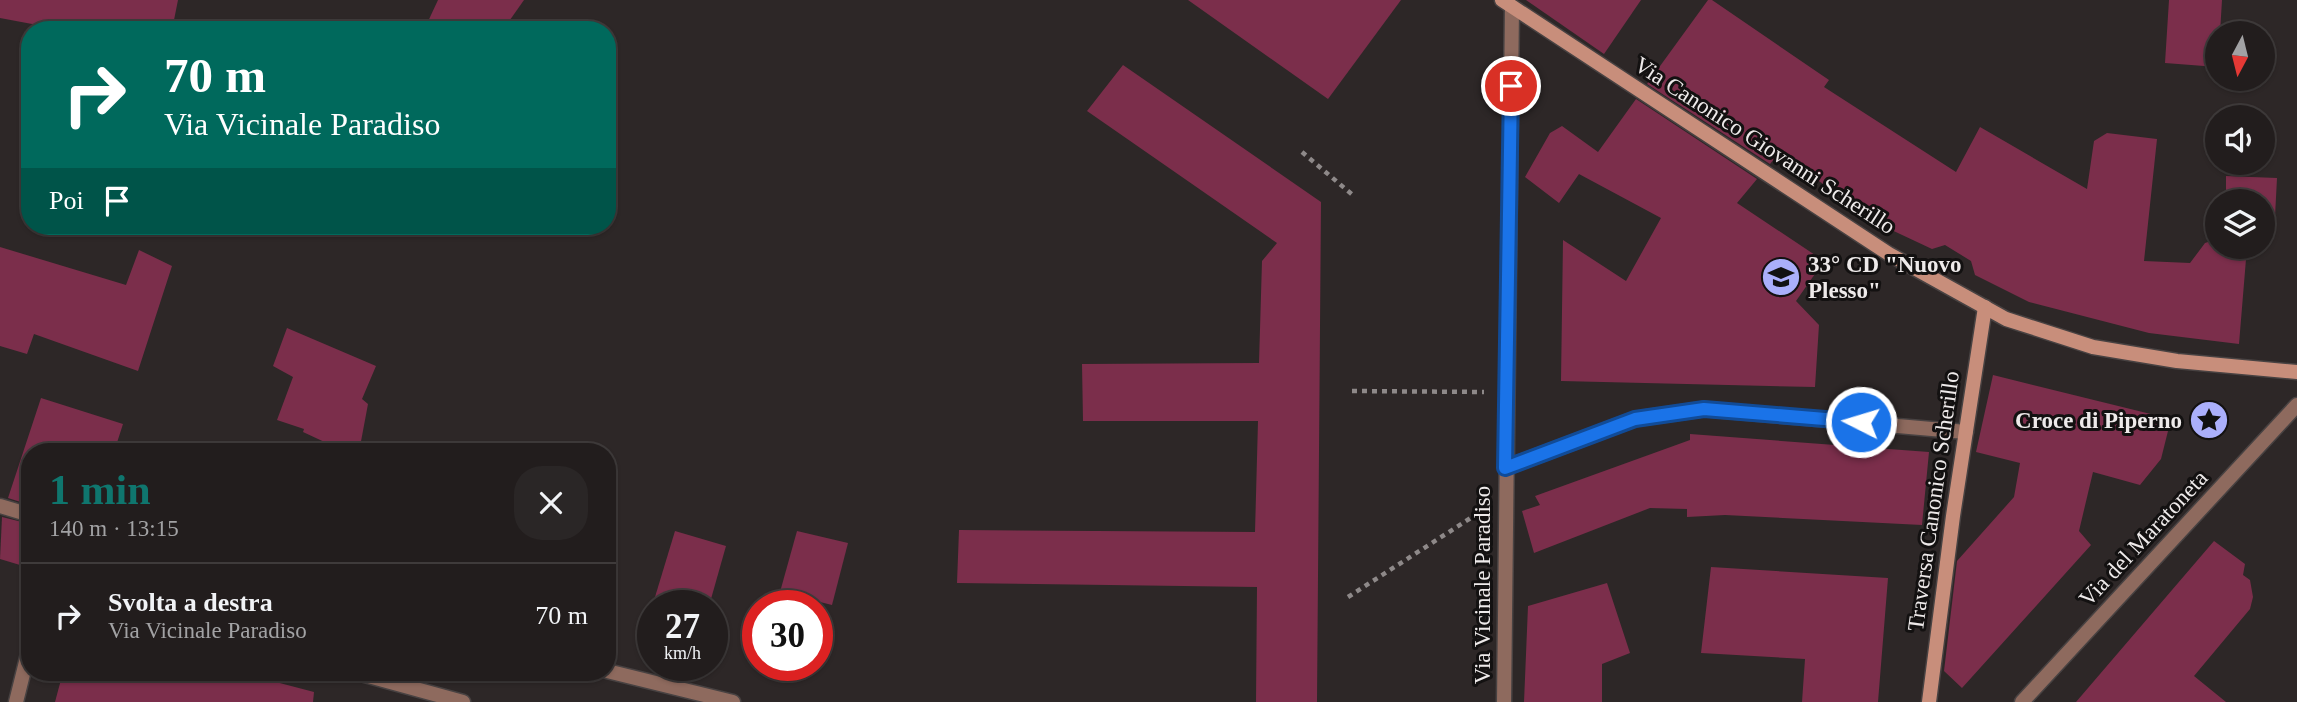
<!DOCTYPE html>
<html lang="it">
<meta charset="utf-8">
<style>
:root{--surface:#221d1d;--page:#2a2626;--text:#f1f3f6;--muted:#a2a2a4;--line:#3f3b3b;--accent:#0f766e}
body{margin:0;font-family:Georgia,serif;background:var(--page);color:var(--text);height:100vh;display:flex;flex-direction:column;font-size:26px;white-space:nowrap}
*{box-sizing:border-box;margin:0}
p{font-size:23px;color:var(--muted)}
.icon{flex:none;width:38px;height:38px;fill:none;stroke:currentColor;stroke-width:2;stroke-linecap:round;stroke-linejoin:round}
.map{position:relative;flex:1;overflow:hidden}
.sheet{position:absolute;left:21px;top:443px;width:595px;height:238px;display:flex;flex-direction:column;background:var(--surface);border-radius:28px;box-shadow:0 2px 5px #0004,0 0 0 2px var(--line)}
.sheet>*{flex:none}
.banner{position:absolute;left:21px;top:21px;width:595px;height:214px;border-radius:28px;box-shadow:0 2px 5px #0004,0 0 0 2px var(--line);background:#00695c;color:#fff;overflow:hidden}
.needle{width:46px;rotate:187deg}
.buttons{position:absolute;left:2205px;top:21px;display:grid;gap:14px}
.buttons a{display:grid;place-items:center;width:70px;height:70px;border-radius:50%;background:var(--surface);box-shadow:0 2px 5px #0004,0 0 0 2px var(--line);font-size:35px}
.speed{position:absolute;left:637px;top:590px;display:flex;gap:14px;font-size:35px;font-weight:700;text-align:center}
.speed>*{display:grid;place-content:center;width:91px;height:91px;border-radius:50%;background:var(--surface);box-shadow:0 2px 5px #0004,0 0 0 2px var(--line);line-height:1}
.speed small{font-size:18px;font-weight:400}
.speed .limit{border:10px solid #d22;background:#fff;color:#111}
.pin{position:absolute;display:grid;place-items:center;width:60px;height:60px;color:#fff;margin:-30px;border:4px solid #fff;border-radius:50%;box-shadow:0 2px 7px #0007}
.me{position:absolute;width:77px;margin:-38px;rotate:275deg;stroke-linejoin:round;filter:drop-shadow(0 0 5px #0008)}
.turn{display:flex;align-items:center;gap:24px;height:147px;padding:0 28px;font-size:32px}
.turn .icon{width:91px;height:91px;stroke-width:2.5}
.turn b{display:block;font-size:49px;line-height:60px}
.then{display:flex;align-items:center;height:66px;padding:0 28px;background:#0003;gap:14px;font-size:26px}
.round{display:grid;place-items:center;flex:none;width:74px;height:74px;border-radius:28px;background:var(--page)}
.overview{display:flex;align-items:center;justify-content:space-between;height:119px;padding:0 28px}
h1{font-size:42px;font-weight:700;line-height:52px;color:var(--accent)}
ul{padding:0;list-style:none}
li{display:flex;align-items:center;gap:21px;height:105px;padding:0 28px;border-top:2px solid var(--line)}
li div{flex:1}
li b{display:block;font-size:26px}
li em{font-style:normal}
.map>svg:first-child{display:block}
.building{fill:#7b2e4b}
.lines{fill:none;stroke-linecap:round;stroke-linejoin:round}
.lane-casing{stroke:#484242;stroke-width:17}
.street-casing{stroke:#484242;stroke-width:17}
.secondary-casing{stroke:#484242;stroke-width:17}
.path{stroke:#8e8989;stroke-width:4.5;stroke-dasharray:5 5;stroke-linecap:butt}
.lane{stroke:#8e6a5e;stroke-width:14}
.street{stroke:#8e6a5e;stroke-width:14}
.secondary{stroke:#c88e7b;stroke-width:14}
.route-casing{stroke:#114b97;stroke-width:18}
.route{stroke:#1a73e8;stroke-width:12}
.labels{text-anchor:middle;stroke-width:6;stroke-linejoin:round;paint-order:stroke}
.street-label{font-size:23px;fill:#eeeaea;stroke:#131111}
.poi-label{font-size:23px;font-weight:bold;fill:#eeeaea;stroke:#131111;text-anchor:start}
</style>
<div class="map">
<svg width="2297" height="702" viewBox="0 0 2297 702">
<rect width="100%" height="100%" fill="#2d2727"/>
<g class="building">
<path d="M0 0H178L172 30H64L0 18Z"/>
<path d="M438 0H524L503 30H424Z"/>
<path d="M1188 0H1401L1328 99Z"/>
<path d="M1526 0H1641L1604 54Z"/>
<path d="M1708 0H1712L1829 80 1824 87 1956 172 1980 127 2087 189 2094 141 2107 133 2157 139 2144 261 2190 263 2205 243 2217 239V247H2247L2239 344 2149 333 2029 302 1975 275 1971 261 1945 245 1932 249 1883 226 1779 153 1770 164 1647 84Z"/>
<path d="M2169 0H2222L2220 33H2217V67L2165 63Z"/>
<path d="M1123 65 1321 202 1317 702H1256L1257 587 957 583 959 530 1255 532 1258 421H1083L1082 364 1259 363 1262 261 1277 243 1087 111Z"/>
<path d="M1636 99 1757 179 1737 203 1824 261 1796 301 1819 325 1815 387 1561 381 1563 240 1626 281 1661 218 1579 174 1559 203 1525 177 1550 133 1562 126 1598 152Z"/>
<path d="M2226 176 2277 178 2274 236H2263V201H2226Z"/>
<path d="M0 247 126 285 139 250 172 266 138 371 34 334 27 354 0 346Z"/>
<path d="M287 328 376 366 362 399 368 404 359 452H346L303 432 304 429 277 420 293 377 273 366Z"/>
<path d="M1993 375 2171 419 2161 459 2140 485 2093 472 2079 531 2091 545 1962 688 1944 671 1957 561 2014 497 2020 463 1976 452Z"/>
<path d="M41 398 123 424 114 452H30V505L8 498Z"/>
<path d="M1690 434 1929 452 1922 525 1725 515 1687 517V509L1650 508 1534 553 1522 511 1540 505 1535 496 1690 440Z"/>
<path d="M2 517 30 524V568L0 559Z"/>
<path d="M675 531 726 546 709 606H685L655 597Z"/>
<path d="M797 531 848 543 832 605 780 592Z"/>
<path d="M2214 541 2245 564 2243 575 2250 580 2253 597 2250 609 2194 676 2226 702H2076Z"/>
<path d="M1711 567 1888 578 1878 702H1802L1805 659 1701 653Z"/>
<path d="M1607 583 1630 653 1602 664V702H1524L1528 606Z"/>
<path d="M63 672H238L314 692 313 702H55Z"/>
</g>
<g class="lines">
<g class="lane-casing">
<g id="lane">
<path d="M0 506 30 515"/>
<path d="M607 671 733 702"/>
</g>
</g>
<g class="street-casing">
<g id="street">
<path d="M1505 468 1635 419 1704 409 1966 432"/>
<path d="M354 672 463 702"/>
<path d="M16 702 30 646"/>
<path d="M1504 702 1512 7"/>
<path d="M2022 702 2297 405"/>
</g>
</g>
<g class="secondary-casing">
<g id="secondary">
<path d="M1502 0 1889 254 2006 319 2093 347 2177 361 2297 372"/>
<path d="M1929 702 1953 516 1985 307"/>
</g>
</g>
<g class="path">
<path d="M1302 152 1355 197"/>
<path d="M1352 391 1484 392"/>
<path d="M1348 597 1480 512"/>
</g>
<use href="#lane" class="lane"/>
<use href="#street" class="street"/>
<use href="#secondary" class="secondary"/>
</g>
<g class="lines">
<g class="route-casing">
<path id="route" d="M1511 86 1505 468 1635 419 1704 409 1861 422"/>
</g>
<use href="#route" class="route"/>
</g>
<defs>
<g id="school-disc" transform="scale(2.0125)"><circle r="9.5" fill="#aaaffb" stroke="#131111"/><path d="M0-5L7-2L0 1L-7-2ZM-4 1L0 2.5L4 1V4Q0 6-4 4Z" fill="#111"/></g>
<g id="sight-disc" transform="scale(2.0125)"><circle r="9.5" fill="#aaaffb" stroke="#131111"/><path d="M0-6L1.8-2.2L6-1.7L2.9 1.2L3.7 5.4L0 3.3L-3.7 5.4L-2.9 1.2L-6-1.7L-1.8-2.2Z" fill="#111"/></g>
</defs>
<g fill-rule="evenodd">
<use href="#school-disc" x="1781" y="277"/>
<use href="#sight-disc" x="2209" y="420"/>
</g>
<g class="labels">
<g class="street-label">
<text transform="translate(1765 145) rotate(33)" y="8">Via Canonico Giovanni Scherillo</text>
<text transform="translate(1933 501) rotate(-82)" y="8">Traversa Canonico Scherillo</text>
<text transform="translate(2143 538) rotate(-47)" y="8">Via del Maratoneta</text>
<text transform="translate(1482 585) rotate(-90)" y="8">Via Vicinale Paradiso</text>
</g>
<g class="poi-label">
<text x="1808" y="272">33° CD "Nuovo<tspan x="1808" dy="26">Plesso"</tspan></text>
<text x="2182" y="428" text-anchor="end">Croce di Piperno</text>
</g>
</g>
</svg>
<div class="buttons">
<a><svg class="needle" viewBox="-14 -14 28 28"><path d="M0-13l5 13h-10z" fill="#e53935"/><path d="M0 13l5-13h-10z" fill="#a2a2a4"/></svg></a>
<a><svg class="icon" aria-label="sound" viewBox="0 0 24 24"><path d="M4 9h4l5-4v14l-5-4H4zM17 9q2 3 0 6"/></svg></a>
<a><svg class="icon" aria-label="layers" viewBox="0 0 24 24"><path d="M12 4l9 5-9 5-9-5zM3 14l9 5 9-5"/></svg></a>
</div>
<div class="speed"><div>27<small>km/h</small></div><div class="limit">30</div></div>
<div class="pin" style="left:1511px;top:86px;background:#d93025"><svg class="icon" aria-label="arrive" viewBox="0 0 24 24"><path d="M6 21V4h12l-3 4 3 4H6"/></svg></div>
<svg class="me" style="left:1861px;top:422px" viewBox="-20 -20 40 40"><circle r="17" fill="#1a73e8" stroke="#fff" stroke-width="3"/><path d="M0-11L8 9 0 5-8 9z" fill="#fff"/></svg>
<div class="banner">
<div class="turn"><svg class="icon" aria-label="right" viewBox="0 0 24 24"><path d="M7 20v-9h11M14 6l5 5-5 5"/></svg><div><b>70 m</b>Via Vicinale Paradiso</div></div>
<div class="then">Poi<svg class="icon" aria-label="arrive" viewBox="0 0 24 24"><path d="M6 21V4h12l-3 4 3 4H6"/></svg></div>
</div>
<section class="sheet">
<div class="overview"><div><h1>1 min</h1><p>140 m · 13:15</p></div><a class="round"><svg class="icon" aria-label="close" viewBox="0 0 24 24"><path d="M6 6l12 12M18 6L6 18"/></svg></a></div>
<ul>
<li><svg class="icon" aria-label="right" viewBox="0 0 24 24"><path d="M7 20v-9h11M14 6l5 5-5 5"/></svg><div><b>Svolta a destra</b><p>Via Vicinale Paradiso</p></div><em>70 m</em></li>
</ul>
</section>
</div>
